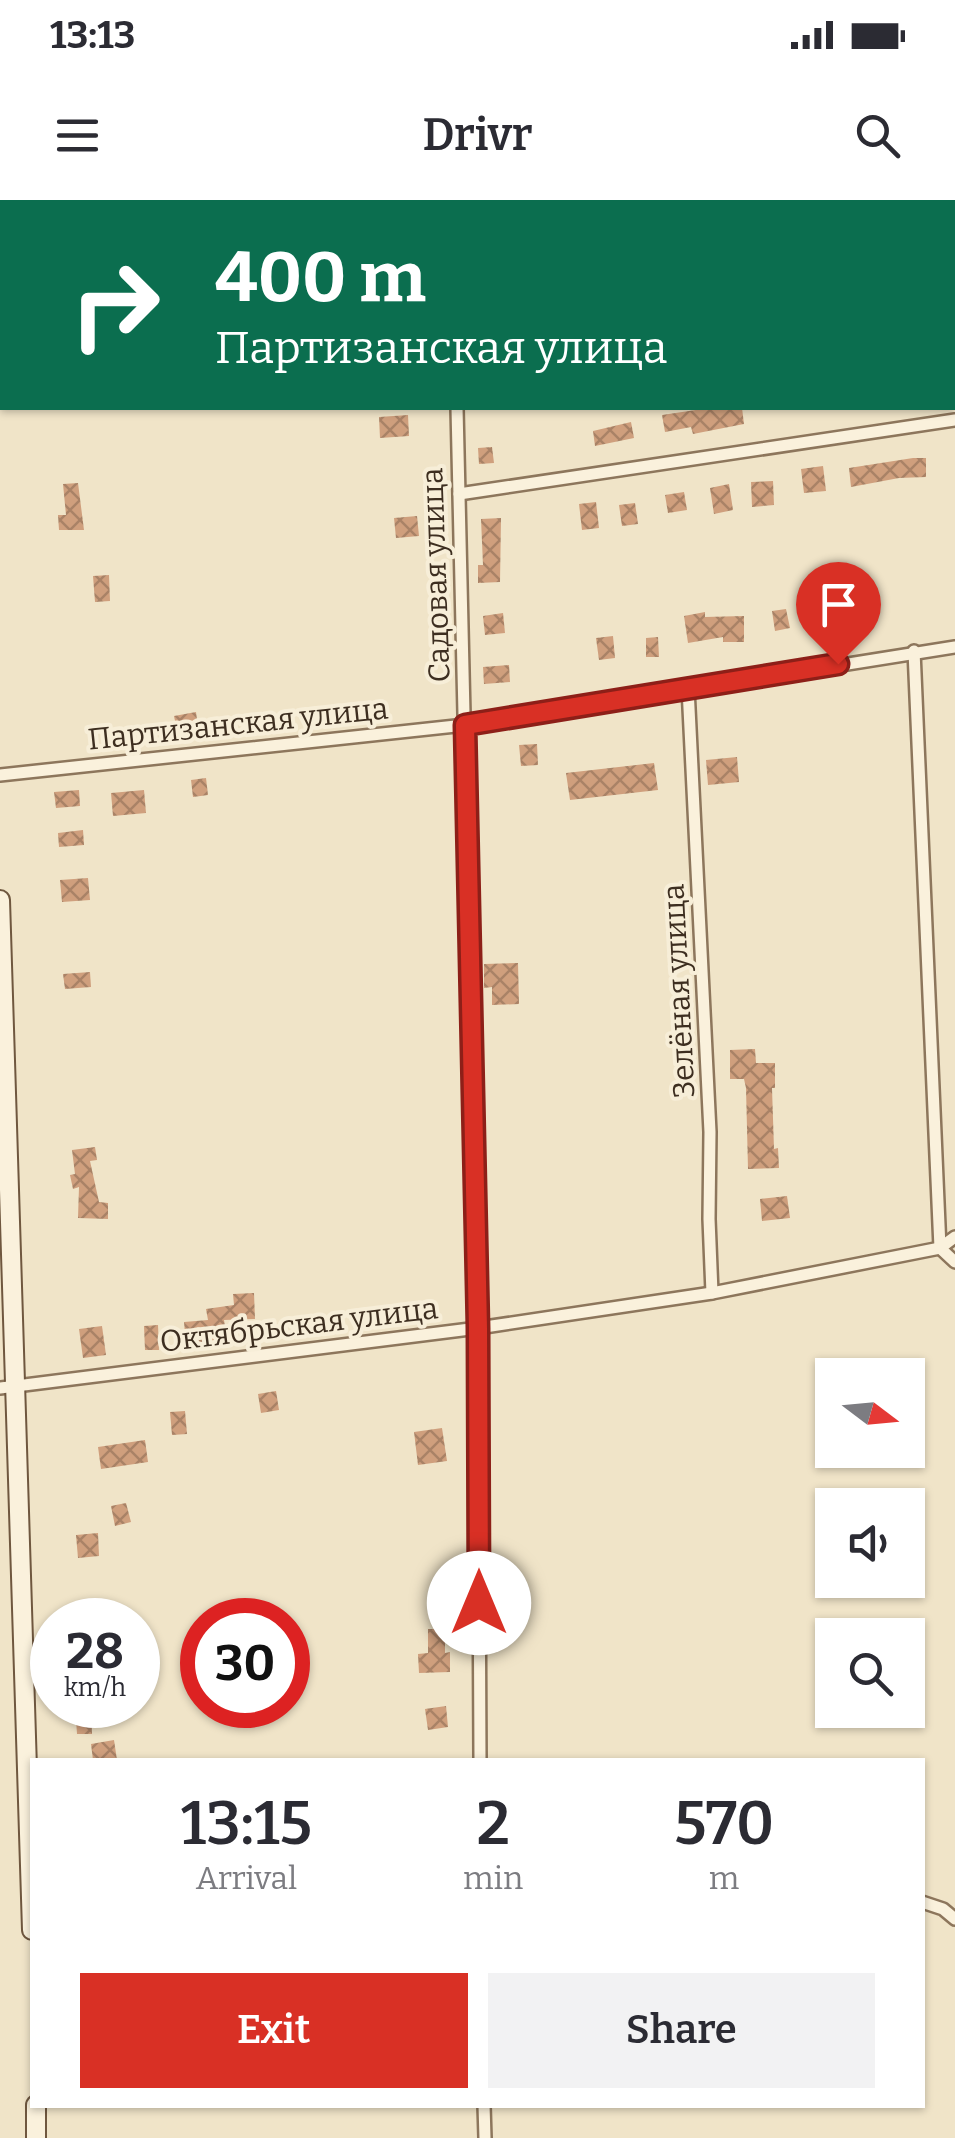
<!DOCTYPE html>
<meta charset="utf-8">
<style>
:root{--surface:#fff;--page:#f2f2f3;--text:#2b2b33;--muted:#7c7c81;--accent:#d93025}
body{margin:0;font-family:Bitter,serif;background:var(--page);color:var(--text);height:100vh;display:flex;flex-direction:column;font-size:38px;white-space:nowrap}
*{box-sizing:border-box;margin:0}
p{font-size:32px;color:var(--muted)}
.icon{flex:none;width:55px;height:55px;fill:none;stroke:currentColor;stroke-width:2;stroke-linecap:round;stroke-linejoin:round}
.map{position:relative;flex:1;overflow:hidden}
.sheet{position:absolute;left:30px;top:1558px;width:895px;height:350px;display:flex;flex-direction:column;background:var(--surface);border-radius:0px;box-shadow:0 2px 8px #0004}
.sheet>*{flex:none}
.guide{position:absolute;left:0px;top:0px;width:955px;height:210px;box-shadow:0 2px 8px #0004;background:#0b6e4f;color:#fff;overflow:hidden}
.needle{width:65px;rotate:106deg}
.fabs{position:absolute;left:815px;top:1158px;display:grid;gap:20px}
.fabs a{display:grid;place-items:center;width:110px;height:110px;border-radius:0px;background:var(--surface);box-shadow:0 2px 8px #0004;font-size:50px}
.speed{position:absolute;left:30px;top:1398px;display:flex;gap:20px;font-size:50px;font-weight:700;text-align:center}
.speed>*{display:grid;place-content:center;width:130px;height:130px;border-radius:50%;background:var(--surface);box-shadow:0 2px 8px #0004;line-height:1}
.speed small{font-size:25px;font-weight:400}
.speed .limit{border:15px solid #d22;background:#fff;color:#111}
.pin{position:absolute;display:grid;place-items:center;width:85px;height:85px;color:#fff;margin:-102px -42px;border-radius:50% 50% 50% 0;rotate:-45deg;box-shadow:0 0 10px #0007}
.pin .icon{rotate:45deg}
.me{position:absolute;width:110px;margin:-55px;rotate:0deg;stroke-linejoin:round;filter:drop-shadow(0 0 8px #0008)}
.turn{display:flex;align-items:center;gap:35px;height:210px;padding:0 50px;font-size:45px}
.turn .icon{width:130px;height:130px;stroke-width:2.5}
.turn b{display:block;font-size:70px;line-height:85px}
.eta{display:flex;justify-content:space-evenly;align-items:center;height:170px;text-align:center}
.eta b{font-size:60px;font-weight:600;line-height:70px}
.primary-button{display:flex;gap:20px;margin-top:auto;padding:20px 50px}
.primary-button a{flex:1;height:115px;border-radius:0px;background:var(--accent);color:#fff;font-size:40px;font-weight:600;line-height:115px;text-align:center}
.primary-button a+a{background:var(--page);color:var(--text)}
.status{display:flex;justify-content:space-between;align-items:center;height:70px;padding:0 50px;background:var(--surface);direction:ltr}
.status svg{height:28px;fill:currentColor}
header{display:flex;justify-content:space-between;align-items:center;height:130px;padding:0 50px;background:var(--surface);font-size:45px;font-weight:600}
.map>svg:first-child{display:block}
.building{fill:url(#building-cross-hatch)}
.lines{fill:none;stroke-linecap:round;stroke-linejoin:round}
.street-casing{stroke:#8d765c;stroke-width:16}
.secondary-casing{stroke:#6f573f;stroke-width:22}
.street{stroke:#faf1dc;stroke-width:11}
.secondary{stroke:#faf1dc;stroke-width:18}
.route-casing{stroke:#8d1f18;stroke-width:25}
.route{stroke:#d93025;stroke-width:18}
.labels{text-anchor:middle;stroke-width:8;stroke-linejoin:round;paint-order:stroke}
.street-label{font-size:30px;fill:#3d2e20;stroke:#f7eed8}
</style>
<div class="status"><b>13:13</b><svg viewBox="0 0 49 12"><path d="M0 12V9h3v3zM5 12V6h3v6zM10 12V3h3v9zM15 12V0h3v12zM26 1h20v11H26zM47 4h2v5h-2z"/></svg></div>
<header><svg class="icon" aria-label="menu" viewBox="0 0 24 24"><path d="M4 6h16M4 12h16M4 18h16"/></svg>Drivr<svg class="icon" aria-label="search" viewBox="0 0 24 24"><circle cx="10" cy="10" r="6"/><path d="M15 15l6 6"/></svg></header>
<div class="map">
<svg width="955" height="1938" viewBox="0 0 955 1938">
<defs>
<pattern id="building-cross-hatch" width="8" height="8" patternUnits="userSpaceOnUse" patternTransform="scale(2.5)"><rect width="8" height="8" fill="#cf9f7d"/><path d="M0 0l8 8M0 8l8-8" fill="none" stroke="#a98266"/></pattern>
</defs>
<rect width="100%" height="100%" fill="#f0e4c8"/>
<g class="building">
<path d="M709 208H742L744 224 693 234 691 227 665 232 662 215Z"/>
<path d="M408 215 409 236 380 238 379 217Z"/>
<path d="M631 222 634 238 595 246 593 231Z"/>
<path d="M492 247 494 263 479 264 478 248Z"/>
<path d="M913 258H926V277L899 278 851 287 849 268Z"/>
<path d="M823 266 826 291 804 293 801 269Z"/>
<path d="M773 281 774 305 752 307 751 282Z"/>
<path d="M78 283 84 330H59L58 315H66L63 284Z"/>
<path d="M729 284 733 310 714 314 710 288Z"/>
<path d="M684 292 687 310 668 313 665 295Z"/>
<path d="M596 302 599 328 582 330 579 304Z"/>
<path d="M635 303 638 324 622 326 619 305Z"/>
<path d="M417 316 419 336 396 338 394 318Z"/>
<path d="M501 318 500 382 478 383V365H483L481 319Z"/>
<path d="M109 375 110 401 95 402 93 376Z"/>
<path d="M786 409 790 428 775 431 772 411Z"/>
<path d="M705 412V417L744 416V442H723V437L688 443 684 416Z"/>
<path d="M503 413 505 433 485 435 483 416Z"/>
<path d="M613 436 615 458 599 460 596 438Z"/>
<path d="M658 437 659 457H646V438Z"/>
<path d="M509 465 510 482 484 484 483 467Z"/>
<path d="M196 512 198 527 177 531 174 516Z"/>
<path d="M537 544 538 565 521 566 519 545Z"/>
<path d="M737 557 739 582 708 585 706 560Z"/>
<path d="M654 563 658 590 570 600 566 573Z"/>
<path d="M206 578 208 595 193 597 191 580Z"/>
<path d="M79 590 80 606 56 608 54 592Z"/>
<path d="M144 590 146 613 113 616 111 593Z"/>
<path d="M83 630 84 645 59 647 58 633Z"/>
<path d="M88 678 90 700 62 702 60 680Z"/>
<path d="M518 763 519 804 492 805V787L484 788V764Z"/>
<path d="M90 772 91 787 65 789 63 774Z"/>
<path d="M755 849 756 863H775V888H772L774 949 778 948 779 968 748 969 746 888 744 879H730V850Z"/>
<path d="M95 947 97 960 90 961 99 1002 108 1003V1019L78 1018 79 987 73 989 70 975 75 974 72 950Z"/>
<path d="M787 996 790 1018 762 1021 760 999Z"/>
<path d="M254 1093 255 1119 224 1120 227 1138 186 1145 184 1122 208 1120 206 1109 234 1105 233 1094Z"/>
<path d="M158 1125 159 1150H145L144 1126Z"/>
<path d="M102 1126 106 1155 83 1158 79 1129Z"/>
<path d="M276 1191 279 1210 261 1213 258 1194Z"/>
<path d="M185 1211 187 1234 172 1235 170 1212Z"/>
<path d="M442 1228 447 1261 418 1265 414 1232Z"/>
<path d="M145 1240 148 1262 101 1269 98 1247Z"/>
<path d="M126 1303 131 1322 115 1326 111 1306Z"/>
<path d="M98 1333 99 1356 78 1358 76 1335Z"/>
<path d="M428 1429H445V1453L450 1452V1472L419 1473 418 1454 428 1453Z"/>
<path d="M75 1505H91L92 1534H77Z"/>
<path d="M446 1506 448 1527 428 1530 425 1509Z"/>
<path d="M114 1540 117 1560H93L91 1544Z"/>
</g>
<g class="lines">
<g class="street-casing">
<g id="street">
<path d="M451 0V2"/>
<path d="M829 0V2"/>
<path d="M457 208 478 1128 480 1560"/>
<path d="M459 294 955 220"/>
<path d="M914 451 940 1048 955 1062"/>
<path d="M688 488 710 932 709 1019 712 1093"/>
<path d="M0 575 465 525 955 447"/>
<path d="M0 1188 478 1128 712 1093 940 1048 955 1037"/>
<path d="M922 1702 943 1709 955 1719"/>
<path d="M484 1905 485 1938"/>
</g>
</g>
<g class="secondary-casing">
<g id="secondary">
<path d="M0 700 32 1730"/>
<path d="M36 1905V1938"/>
</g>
</g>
<use href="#street" class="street"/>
<use href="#secondary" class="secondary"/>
</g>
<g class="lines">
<g class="route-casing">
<path id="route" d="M479 1403 478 1128 465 525 838 464"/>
</g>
<use href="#route" class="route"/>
</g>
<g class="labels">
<g class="street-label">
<text transform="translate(436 375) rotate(-92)" y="10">Садовая улица</text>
<text transform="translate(238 524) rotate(-6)" y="10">Партизанская улица</text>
<text transform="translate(679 791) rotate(-93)" y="10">Зелёная улица</text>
<text transform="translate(299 1125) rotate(-7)" y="10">Октябрьская улица</text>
</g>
</g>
</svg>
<div class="fabs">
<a><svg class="needle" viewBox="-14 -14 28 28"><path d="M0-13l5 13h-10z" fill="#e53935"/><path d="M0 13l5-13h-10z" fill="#7c7c81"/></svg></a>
<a><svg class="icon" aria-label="sound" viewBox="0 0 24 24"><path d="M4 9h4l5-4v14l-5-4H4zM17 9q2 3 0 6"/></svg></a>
<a><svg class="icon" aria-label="search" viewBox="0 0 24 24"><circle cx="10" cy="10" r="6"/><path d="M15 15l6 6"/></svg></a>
</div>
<div class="speed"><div>28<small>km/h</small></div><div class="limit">30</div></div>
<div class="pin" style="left:838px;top:464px;background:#d93025"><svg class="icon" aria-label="arrive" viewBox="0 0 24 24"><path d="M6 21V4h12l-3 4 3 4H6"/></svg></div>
<svg class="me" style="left:479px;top:1403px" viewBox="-20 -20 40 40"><circle r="19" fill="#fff"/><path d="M0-13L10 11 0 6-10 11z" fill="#d93025"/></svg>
<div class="guide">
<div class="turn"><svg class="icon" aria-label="right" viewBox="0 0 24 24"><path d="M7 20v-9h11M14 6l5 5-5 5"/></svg><div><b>400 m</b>Партизанская улица</div></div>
</div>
<section class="sheet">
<div class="eta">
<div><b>13:15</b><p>Arrival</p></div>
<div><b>2</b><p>min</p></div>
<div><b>570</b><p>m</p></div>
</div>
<div class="primary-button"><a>Exit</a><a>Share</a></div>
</section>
</div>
